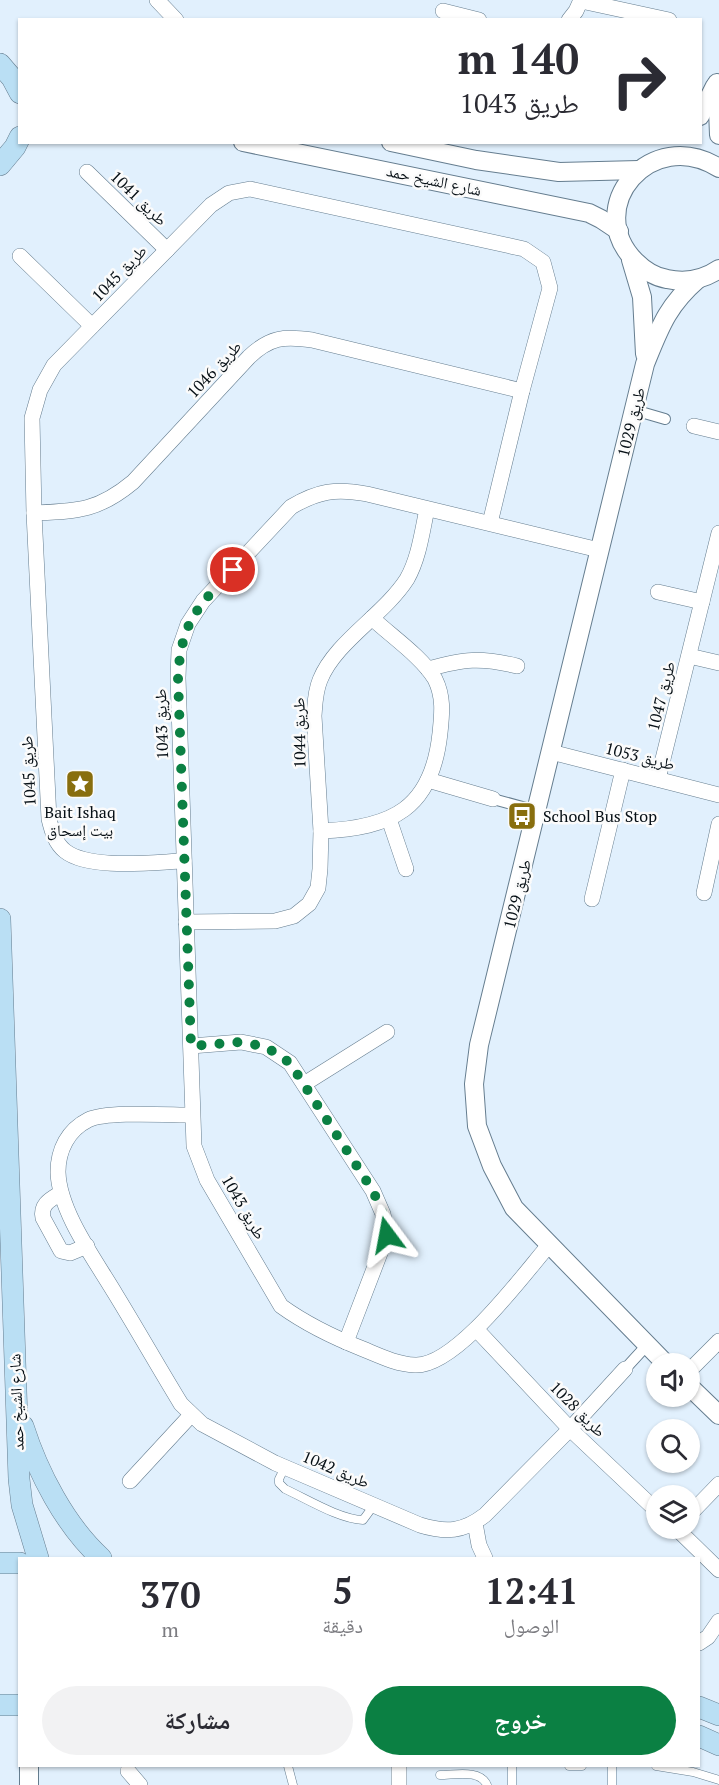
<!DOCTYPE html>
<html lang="ar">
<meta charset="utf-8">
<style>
:root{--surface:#fff;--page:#f2f2f3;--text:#2b2b33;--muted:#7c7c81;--accent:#0b8043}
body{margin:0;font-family:"PT Serif","Noto Naskh Arabic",serif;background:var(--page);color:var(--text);direction:rtl;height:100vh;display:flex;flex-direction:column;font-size:22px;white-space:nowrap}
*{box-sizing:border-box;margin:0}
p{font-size:20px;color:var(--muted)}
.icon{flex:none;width:33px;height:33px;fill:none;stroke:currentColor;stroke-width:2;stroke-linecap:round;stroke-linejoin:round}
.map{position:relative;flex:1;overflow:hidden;direction:ltr}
.side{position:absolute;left:18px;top:1557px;width:682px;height:210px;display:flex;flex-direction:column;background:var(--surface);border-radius:0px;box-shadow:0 2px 4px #0004;direction:rtl}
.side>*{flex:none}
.hud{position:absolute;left:18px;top:18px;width:684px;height:126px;border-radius:0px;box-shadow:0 2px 4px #0004;direction:rtl;background:#fff;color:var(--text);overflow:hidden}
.fabs{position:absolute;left:646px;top:1353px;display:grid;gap:12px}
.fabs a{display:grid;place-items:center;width:54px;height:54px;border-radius:50%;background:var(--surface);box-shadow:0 2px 4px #0004;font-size:30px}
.pin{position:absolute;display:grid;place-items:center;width:51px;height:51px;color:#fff;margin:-26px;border:3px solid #fff;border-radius:50%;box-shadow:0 2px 6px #0007}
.me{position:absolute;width:66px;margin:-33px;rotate:347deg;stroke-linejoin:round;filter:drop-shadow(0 0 4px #0008)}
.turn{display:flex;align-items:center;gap:21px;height:126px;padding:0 24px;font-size:27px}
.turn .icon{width:78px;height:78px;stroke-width:2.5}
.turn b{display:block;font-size:42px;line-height:51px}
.eta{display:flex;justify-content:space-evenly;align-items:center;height:102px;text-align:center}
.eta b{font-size:36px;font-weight:700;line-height:42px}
.cta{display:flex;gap:12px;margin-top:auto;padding:12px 24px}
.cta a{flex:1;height:69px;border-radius:36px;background:var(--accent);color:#fff;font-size:24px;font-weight:700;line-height:69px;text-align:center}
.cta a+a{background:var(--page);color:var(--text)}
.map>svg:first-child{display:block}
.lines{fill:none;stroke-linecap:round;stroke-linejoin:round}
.service-casing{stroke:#657d8f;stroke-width:9}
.pedestrian-casing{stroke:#657d8f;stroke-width:12}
.minor-casing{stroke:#657d8f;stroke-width:16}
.tertiary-casing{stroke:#657d8f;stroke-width:20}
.secondary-casing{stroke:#657d8f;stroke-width:22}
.service{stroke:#fff;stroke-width:8}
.pedestrian{stroke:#fff;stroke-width:10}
.minor{stroke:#fff;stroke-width:15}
.tertiary{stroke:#fff;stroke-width:18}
.secondary{stroke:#badff4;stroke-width:21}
.route{stroke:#0b8043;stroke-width:10;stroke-dasharray:0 18}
.labels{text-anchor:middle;stroke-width:5;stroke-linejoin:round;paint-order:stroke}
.street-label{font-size:16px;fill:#060f15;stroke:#fbfbfb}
.poi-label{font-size:16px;fill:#060f15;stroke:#fbfbfb}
</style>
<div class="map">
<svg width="719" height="1785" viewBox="0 0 719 1785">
<rect width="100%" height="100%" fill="#e1f0fd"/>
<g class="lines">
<g class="service-casing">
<g id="service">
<path d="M285 1467 279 1479V1483L285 1489C307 1499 339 1519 363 1520L374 1505"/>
<path d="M288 1766 293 1785"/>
<path d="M512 1766V1785"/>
<path d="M569 1766H582"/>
<path d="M656 1766 693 1772 719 1780"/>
<path d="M440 1775C455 1775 480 1769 487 1785"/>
<path d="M612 1785V1766"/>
</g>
</g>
<g class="pedestrian-casing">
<g id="pedestrian">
<path d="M634 410 665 419"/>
<path d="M493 799 537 811"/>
<path d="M625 1369 647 1345"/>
</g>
</g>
<g class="minor-casing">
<g id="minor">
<path d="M157 0 176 20"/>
<path d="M581 1 669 20"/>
<path d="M443 11 479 20"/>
<path d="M569 20 576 11 581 0"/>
<path d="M87 172 167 250"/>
<path d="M20 256 92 326"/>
<path d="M694 426 719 432"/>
<path d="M34 513C78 511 98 511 133 482L249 357C270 337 284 336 312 340L522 391"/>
<path d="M658 592 702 602"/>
<path d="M689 656 719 663"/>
<path d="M428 669C464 659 480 657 517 666"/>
<path d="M551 752 719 795"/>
<path d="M658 779 719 533"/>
<path d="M428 780 493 799"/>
<path d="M389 819 406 869"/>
<path d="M321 831C392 828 432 809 440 733 442 714 444 697 435 679 422 657 391 636 372 618"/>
<path d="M184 861C154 862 89 870 65 851 55 843 52 831 49 819L34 513 32 418 40 390 54 365 211 205 229 193 250 189 524 249 543 262 550 288 522 391 490 523"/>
<path d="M704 893 719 824"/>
<path d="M592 899 623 770"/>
<path d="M186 922 275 921 294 916 309 904 318 888 320 869 321 831 314 716C315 704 315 692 320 680 335 642 384 615 407 579 419 558 422 532 427 509"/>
<path d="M191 1046 241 1042 266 1047 290 1063 373 1191 383 1214 387 1235 346 1342"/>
<path d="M304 1084 387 1032"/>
<path d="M192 1115C168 1115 107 1111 88 1120 68 1130 58 1150 58 1172 59 1212 96 1261 116 1295 138 1331 159 1368 181 1404L202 1424 275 1463 420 1525C446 1533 463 1532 485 1515L570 1429 625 1369"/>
<path d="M61 1193C51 1199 40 1204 43 1218L61 1251 70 1253 87 1246"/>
<path d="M549 1245C523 1275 456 1367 415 1365 396 1364 380 1356 363 1349 335 1338 306 1324 281 1306L207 1180 194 1146 178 678 179 650 188 624 203 601 291 507C318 491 336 488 367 494L599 550"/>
<path d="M476 1329 570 1429 657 1511"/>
<path d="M690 1370 719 1341"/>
<path d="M130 1481 191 1415"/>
<path d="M690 1514 719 1484"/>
<path d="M475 1523 479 1545 485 1558"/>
<path d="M676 1528 719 1570"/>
<path d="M699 1643 708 1637 719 1621"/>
<path d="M399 1766V1785"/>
<path d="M128 1771 140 1785"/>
</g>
</g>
<g class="tertiary-casing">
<g id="tertiary">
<path d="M717 83 719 135"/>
<path d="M700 116 715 86"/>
<path d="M243 142 589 213 601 219 619 231"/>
<path d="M391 142 476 160 559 172 639 170"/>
<path d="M719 168C651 125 582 207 635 261 644 270 654 277 667 279 686 283 703 280 719 269"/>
<path d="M631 260 642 297 645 354"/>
<path d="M666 1364 514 1208 492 1166 477 1126 474 1084 479 1045 645 364C660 327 667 306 698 279"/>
<path d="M690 1387 719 1415"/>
<path d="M29 1766V1785"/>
</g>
</g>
<g class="secondary-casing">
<g id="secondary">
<path d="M0 64 12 78 20 93"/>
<path d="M0 165 15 147 20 137"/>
<path d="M0 919 19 1479 22 1505 38 1558"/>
<path d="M23 1426C38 1473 65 1525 101 1558"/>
<path d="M0 1563H20"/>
<path d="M0 1705H20"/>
<path d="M699 1707 719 1715"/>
<path d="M699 1736 719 1745"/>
</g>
</g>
<use href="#service" class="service"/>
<use href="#pedestrian" class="pedestrian"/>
<use href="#minor" class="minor"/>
<use href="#tertiary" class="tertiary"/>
<use href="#secondary" class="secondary"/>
</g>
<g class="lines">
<path class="route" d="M233 570C196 608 181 623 178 678L191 1046 241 1042 266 1047 290 1063 373 1191 383 1214 387 1235"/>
</g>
<defs>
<g id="sight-square" transform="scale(1.5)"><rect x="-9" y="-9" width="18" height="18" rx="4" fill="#886e0e" stroke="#fbfbfb"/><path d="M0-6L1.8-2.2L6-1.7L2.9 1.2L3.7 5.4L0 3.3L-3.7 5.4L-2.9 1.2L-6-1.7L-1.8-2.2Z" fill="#fff"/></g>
<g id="bus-square" transform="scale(1.5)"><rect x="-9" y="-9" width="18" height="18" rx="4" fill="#886e0e" stroke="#fbfbfb"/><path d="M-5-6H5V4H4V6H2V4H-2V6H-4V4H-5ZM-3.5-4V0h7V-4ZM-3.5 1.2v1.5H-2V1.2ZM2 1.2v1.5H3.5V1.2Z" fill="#fff"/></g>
</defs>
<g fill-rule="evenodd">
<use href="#sight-square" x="80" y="784"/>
<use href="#bus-square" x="522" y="816"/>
</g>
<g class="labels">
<g class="street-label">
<text transform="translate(434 180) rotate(12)" y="6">شارع الشيخ حمد</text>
<text transform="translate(139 198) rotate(44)" y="6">طريق 1041</text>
<text transform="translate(119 273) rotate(-46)" y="6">طريق 1045</text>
<text transform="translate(214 369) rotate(-47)" y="6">طريق 1046</text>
<text transform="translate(631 422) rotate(-76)" y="6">طريق 1029</text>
<text transform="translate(661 696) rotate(-76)" y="6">طريق 1047</text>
<text transform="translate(161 724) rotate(-92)" y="6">طريق 1043</text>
<text transform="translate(299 733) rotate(-91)" y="6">طريق 1044</text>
<text transform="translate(640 756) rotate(14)" y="6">طريق 1053</text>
<text transform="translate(28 771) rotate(-93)" y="6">طريق 1045</text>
<text transform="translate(517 894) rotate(-76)" y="6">طريق 1029</text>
<text transform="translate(244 1207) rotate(60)" y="6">طريق 1043</text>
<text transform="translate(16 1402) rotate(-92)" y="6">شارع الشيخ حمد</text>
<text transform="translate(578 1409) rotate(45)" y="6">طريق 1028</text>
<text transform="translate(336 1469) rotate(23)" y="6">طريق 1042</text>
</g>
<g class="poi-label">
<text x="80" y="818">Bait Ishaq<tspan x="80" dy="18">بيت إسحاق</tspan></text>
<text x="543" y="822" text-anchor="start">School Bus Stop</text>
</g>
</g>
</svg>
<div class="fabs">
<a><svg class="icon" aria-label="sound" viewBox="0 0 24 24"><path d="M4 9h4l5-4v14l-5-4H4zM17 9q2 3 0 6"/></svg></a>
<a><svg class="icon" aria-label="search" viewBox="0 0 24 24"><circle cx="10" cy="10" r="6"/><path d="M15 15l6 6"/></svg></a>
<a><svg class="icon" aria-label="layers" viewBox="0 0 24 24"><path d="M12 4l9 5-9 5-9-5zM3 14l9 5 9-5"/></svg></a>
</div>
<div class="pin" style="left:233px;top:570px;background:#d93025"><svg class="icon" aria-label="arrive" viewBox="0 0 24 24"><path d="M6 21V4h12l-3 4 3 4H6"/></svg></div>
<svg class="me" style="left:387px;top:1235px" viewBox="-20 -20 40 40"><path d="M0-17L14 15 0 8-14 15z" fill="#0b8043" stroke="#fff" stroke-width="4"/></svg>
<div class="hud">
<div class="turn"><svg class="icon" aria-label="right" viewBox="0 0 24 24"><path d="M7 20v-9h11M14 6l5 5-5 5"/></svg><div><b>140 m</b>طريق 1043</div></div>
</div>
<section class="side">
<div class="eta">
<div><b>12:41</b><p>الوصول</p></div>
<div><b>5</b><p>دقيقة</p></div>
<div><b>370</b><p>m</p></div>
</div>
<div class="cta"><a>خروج</a><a>مشاركة</a></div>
</section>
</div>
